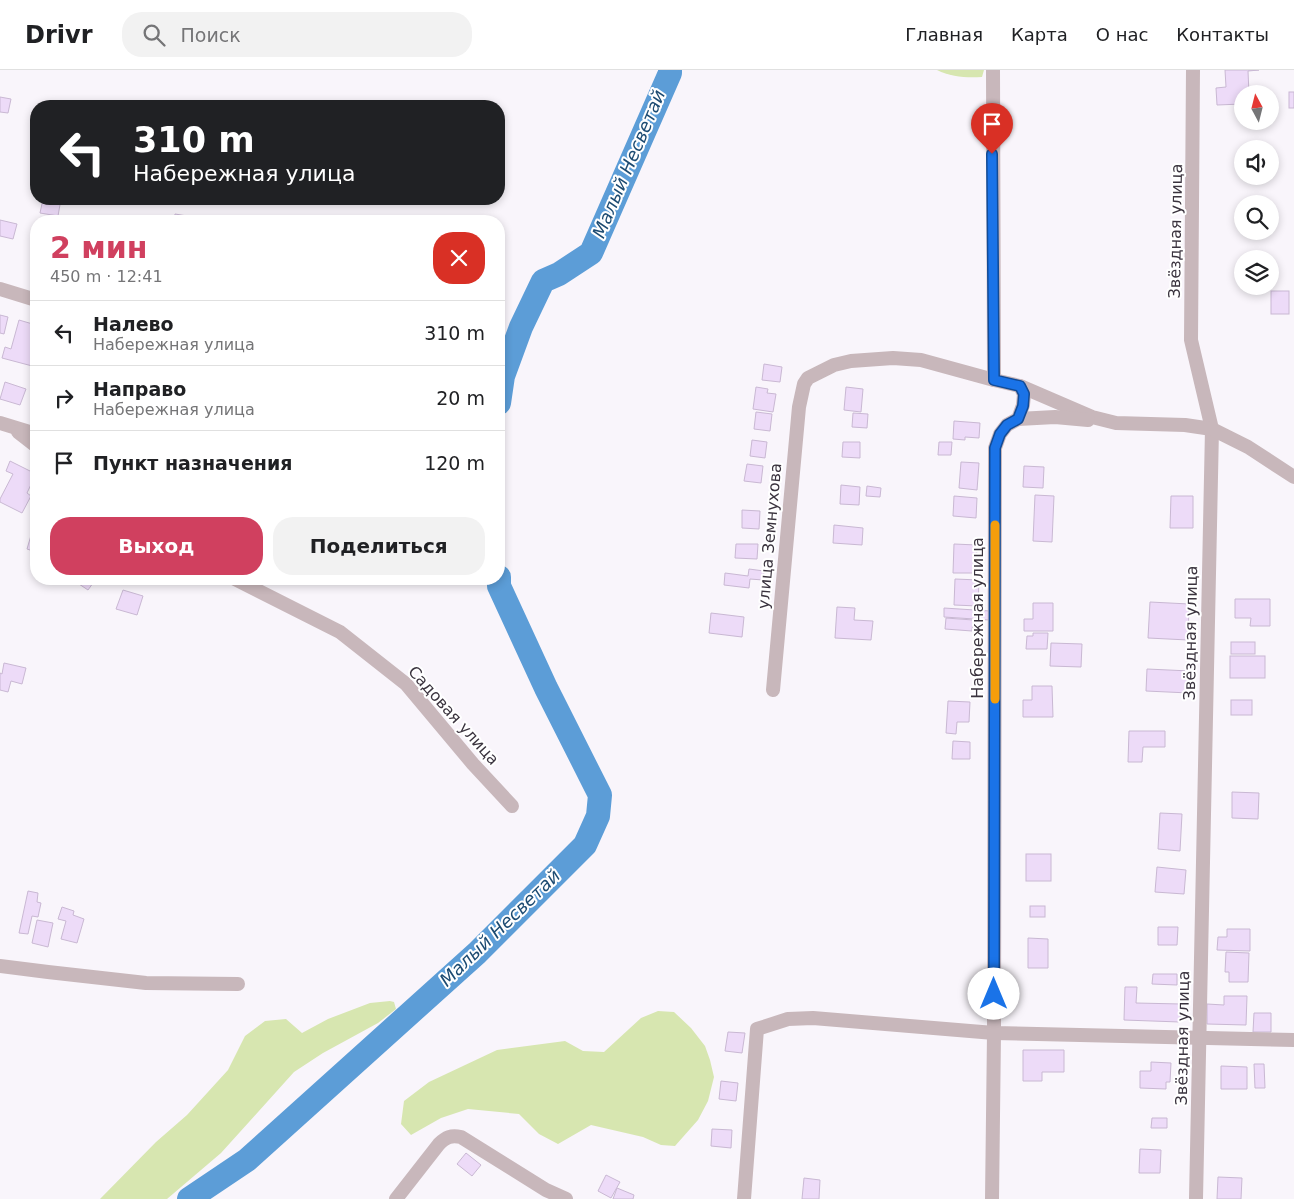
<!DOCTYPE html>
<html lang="ru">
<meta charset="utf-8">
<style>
:root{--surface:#fff;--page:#f2f2f2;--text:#202124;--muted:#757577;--line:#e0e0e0;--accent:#d0405f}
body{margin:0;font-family:"DejaVu Sans",sans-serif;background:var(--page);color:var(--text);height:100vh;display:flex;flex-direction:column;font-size:19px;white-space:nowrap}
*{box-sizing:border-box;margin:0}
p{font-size:16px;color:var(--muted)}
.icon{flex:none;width:28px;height:28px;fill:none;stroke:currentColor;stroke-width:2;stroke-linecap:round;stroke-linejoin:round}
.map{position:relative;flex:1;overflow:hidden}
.details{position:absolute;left:30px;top:145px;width:475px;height:370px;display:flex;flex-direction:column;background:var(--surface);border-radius:20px;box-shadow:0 2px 8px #0003}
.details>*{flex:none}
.guide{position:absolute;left:30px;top:30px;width:475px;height:105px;border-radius:20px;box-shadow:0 2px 8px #0003;background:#202124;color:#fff;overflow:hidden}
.needle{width:32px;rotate:353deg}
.controls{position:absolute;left:1234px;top:15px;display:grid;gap:10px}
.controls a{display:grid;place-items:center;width:45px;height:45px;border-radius:50%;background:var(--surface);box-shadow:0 2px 8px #0003;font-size:25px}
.pin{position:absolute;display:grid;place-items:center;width:42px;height:42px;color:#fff;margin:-51px -21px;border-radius:50% 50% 50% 0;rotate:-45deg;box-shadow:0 0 5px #0007}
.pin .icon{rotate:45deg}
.me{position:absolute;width:55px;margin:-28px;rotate:0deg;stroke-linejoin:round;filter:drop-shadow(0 0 4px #0008)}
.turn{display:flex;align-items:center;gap:18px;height:105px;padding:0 20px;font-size:22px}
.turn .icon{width:65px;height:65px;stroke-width:2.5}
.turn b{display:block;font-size:35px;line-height:42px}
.round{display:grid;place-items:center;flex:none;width:52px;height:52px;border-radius:20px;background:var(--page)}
.summary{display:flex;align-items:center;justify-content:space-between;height:85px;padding:0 20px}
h1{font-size:30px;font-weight:700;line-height:38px;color:var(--accent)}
.cta{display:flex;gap:10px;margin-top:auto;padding:10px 20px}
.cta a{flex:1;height:58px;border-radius:20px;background:var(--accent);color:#fff;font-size:20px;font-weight:700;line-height:58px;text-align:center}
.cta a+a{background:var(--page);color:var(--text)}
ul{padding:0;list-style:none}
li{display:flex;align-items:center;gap:15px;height:65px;padding:0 20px;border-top:1px solid var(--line)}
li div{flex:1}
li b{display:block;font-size:19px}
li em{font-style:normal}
header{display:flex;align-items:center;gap:30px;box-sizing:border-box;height:70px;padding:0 25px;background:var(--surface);border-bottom:1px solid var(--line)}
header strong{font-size:24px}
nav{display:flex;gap:28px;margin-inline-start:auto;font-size:18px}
.search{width:350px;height:45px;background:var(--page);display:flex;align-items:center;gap:12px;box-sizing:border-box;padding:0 18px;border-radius:20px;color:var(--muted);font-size:19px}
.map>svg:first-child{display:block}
.green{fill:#d7e6b0}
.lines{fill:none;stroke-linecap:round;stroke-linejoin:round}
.river{stroke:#5c9dd7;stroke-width:24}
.building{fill:#eddbf8;stroke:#c9b8d3}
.street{stroke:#c8b7bb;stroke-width:14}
.route-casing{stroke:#114b97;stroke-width:12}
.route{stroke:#1a73e8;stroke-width:9}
.slow{stroke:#f59e0b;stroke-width:9}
.labels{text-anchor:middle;stroke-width:4;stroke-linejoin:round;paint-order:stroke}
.street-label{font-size:16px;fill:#3a333e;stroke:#fff}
.water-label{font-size:18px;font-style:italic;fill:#1c4b72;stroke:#fff}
</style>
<header>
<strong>Drivr</strong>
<div class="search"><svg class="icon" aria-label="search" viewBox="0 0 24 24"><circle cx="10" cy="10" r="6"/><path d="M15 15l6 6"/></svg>Поиск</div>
<nav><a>Главная</a><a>Карта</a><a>О нас</a><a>Контакты</a></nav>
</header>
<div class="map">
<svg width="1294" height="1129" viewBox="0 0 1294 1129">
<rect width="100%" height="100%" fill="#f9f5fb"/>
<g class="green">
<path d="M937 0H984L982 7C967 8 951 7 937 0Z"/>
<path d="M390 931 394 932 396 939 378 953 323 983 294 1002 221 1083 167 1129H100L156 1072 187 1045 228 1000 245 966 265 951 286 949 302 963 328 949 370 933Z"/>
<path d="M658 941 674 942 691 958 705 976 710 990 714 1007 708 1031 698 1050 675 1076 661 1075 643 1067 591 1055 558 1074 539 1064 519 1044 468 1039 441 1048 411 1065 401 1054 404 1031 429 1012 497 980 565 971 583 981 604 982 641 948Z"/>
</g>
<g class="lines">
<g class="river">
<path d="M499 333 503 306 521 257 543 211 559 204 591 183 670 3V0"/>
<path d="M189 1129 247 1090 477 883 585 775 598 746 600 725 546 618 499 516V507"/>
</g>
</g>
<g class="building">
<path d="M1225 0H1259L1248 1 1249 24H1242V34L1217 35 1216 18 1226 17Z"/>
<rect x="1289" y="22" width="5" height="16"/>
<path d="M0 27 11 29 8 43 0 42Z"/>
<path d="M43 129H61L58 146 40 143Z"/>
<path d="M175 144 193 147 192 151H174Z"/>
<path d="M0 150 17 154 13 169 0 166Z"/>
<rect x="1271" y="221" width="18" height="23"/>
<path d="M0 245 8 247 4 264 0 263Z"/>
<path d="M19 250 36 255V297L2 288 5 277 11 279Z"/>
<path d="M764 294 782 297 780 312 762 310Z"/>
<path d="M5 312 26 319 20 335 0 329Z"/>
<path d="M756 317 768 319 767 323 776 324 773 342 753 339Z"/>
<path d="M846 317 863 319 861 342 844 340Z"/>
<path d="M756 342 772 344 770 361 754 359Z"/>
<path d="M853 343 868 344 867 358 852 357Z"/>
<path d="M954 351 980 353 979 368 965 367V370L953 369Z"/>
<path d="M752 370 767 372 765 388 750 386Z"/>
<path d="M843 372H860V388L842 387Z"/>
<path d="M939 372H952L951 385H938Z"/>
<path d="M10 391 36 404 27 423 31 426 22 443 0 432V429L13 404 6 401Z"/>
<path d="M961 392 979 393 977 420 959 418Z"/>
<path d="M747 394 763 396 761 413 744 411Z"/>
<path d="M1024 396 1044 397 1043 418 1023 417Z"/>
<path d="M841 415 860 417 859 435 840 434Z"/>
<path d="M867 416 881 418 880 427 866 426Z"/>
<path d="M1035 425 1054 426 1052 472 1033 471Z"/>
<path d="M954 426 977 428 976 448 953 446Z"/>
<path d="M1171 426H1193V458H1170Z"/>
<path d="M742 440 760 441 759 459 742 458Z"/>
<path d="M834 455 863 458 862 475 833 473Z"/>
<path d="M32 462 36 463V482L27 479Z"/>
<path d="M736 474H758L757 489 735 488Z"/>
<path d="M954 474 977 475 976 503H953Z"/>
<path d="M749 499 764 501 763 510 750 509 749 518 724 515 725 503 748 506Z"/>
<path d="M79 509H88L93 513 88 520 76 512Z"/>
<path d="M955 509 979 510 978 536 954 535Z"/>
<path d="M123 520 143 526 137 545 116 539Z"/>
<path d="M1235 529H1270V556H1250L1251 548H1235Z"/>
<path d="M1150 532 1189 534 1188 570 1148 568Z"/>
<path d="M1033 533H1053V561H1024V549H1033Z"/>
<path d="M837 537 855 538 854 550 873 551 871 570 835 568Z"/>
<path d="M944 538 990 541 989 550 944 547Z"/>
<path d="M711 543 744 547 742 567 709 563Z"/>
<path d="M946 548 973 550 972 561 945 559Z"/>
<path d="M1033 563H1048L1047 579H1026L1027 566H1033Z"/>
<rect x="1231" y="572" width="24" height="12"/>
<path d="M1051 573 1082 574 1081 597 1050 596Z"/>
<rect x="1230" y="586" width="35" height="22"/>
<path d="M4 593 26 598 22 614 11 611 8 622 0 620V603L2 604Z"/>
<path d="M1147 599 1190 601 1189 623 1146 621Z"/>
<path d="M1032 616H1052L1053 647H1023V630H1032Z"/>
<rect x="1231" y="630" width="21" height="15"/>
<path d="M948 631 970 632 969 652H957L956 664 946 663Z"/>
<path d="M1129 661H1165V677H1143L1142 692H1128Z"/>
<path d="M953 671 970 672V689H952Z"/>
<path d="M1232 722 1259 723 1258 749 1232 748Z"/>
<path d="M1160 743 1182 744 1180 781 1158 779Z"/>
<rect x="1026" y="784" width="25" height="27"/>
<path d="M1157 797 1186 800 1184 824 1155 822Z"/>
<path d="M28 821 38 823 37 832 41 833 38 847 32 846 28 864 19 863Z"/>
<rect x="1030" y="836" width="15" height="11"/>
<path d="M62 837 74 841 73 845 84 849 77 873 61 869 66 851 58 849Z"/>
<path d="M37 850 53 853 48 877 32 873Z"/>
<path d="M1158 857H1178L1177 875H1158Z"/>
<path d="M1227 859H1250V881L1217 880 1218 867H1227Z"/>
<path d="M1028 868 1048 869V898H1028Z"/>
<path d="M1226 882 1249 883 1248 912H1229V902H1225Z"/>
<path d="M1153 904H1177V915L1152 914Z"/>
<path d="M1125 917H1137L1136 933 1181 934 1180 952 1124 950Z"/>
<path d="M1224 926H1247L1246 955 1207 954V934L1224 935Z"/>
<path d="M1254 943H1271V962H1253Z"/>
<path d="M728 962 745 963 742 983 725 981Z"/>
<path d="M1023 980H1064V1002H1042V1011H1023Z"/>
<path d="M1151 992 1171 993 1170 1012H1166V1019L1140 1018V1001H1151Z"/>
<path d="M1254 994H1264L1265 1018H1255Z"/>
<path d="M1221 996 1247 997V1019H1221Z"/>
<path d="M721 1011 738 1013 736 1031 719 1029Z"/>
<path d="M1152 1048H1167V1058H1151Z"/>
<path d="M712 1059 732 1060 731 1078 711 1076Z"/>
<path d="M1140 1079 1161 1080 1160 1103H1139Z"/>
<path d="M466 1083 481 1095 472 1106 457 1094Z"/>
<path d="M606 1105 620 1112 611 1128 598 1121Z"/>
<path d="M1218 1107 1242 1108 1241 1129H1217Z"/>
<path d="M804 1108 820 1110 819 1129H802Z"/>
<path d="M617 1118 634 1125 633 1129H613Z"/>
</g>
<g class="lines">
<g class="street">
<path d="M1193 0 1191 270 1212 359 1196 1129"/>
<path d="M0 219 36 230"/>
<path d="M1020 316 1092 347 1116 353 1185 355 1212 359 1248 377 1294 407"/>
<path d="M1018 349 1055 347 1088 350"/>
<path d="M0 353 36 364"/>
<path d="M18 362 36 376"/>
<path d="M235 509 340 562 406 614 473 694 512 736"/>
<path d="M773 620 799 337 804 314 808 308 834 295 851 291 893 288 921 290 994 310"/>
<path d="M0 896 48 902 146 913 238 914"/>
<path d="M396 1129 439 1074C446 1067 451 1065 461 1067L546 1120 566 1129"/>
<path d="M744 1129 757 959 788 949 813 948 994 963 1294 970"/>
<path d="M992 1129 994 963 995 378 1000 364 1007 355 1018 349 1023 335 1024 324 1020 316 994 310 993 0"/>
</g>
</g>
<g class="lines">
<g class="route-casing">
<path id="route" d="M992 84 994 310 1020 316 1024 324 1023 336 1018 349 1007 355 1000 364 995 378 994 924"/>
</g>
<use href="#route" class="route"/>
<path class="slow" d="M995 629V455"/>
</g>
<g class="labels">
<g class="street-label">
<text transform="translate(1175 161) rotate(-89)" y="6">Звёздная улица</text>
<text transform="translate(769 466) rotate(-85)" y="6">улица Земнухова</text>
<text transform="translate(977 548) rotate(-90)" y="6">Набережная улица</text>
<text transform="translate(1190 563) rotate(-89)" y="6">Звёздная улица</text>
<text transform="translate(454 645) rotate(48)" y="6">Садовая улица</text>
<text transform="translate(1182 968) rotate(-89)" y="6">Звёздная улица</text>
</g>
<g class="water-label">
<text transform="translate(629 94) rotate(-67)" y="6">Малый Несветай</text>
<text transform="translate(500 858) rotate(-44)" y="6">Малый Несветай</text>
</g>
</g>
</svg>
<div class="controls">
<a><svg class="needle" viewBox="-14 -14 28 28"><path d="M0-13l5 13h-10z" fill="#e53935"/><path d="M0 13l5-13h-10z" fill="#757577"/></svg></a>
<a><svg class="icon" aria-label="sound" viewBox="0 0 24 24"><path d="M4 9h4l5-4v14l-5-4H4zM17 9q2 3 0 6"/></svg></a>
<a><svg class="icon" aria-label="search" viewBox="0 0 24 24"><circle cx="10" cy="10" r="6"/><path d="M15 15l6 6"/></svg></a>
<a><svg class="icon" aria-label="layers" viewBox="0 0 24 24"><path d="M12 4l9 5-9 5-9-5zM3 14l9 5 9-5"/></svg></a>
</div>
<div class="pin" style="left:992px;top:84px;background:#d93025"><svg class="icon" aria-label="arrive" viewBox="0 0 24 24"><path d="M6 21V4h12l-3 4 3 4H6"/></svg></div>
<svg class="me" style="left:994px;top:924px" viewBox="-20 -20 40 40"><circle r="19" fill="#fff"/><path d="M0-13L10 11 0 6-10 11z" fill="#1a73e8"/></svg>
<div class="guide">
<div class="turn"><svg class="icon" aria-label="left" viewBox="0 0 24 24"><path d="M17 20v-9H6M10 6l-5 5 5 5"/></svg><div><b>310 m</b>Набережная улица</div></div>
</div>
<section class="details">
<div class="summary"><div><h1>2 мин</h1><p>450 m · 12:41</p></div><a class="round" style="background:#d93025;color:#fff"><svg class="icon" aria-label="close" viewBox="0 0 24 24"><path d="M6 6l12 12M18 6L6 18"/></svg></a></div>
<ul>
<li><svg class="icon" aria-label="left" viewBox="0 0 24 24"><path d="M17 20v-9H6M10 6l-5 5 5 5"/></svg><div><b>Налево</b><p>Набережная улица</p></div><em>310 m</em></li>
<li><svg class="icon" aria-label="right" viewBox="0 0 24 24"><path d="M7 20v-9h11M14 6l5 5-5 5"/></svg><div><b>Направо</b><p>Набережная улица</p></div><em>20 m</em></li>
<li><svg class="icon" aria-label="arrive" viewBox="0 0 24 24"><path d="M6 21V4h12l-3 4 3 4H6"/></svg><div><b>Пункт назначения</b></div><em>120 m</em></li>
</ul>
<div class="cta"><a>Выход</a><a>Поделиться</a></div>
</section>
</div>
